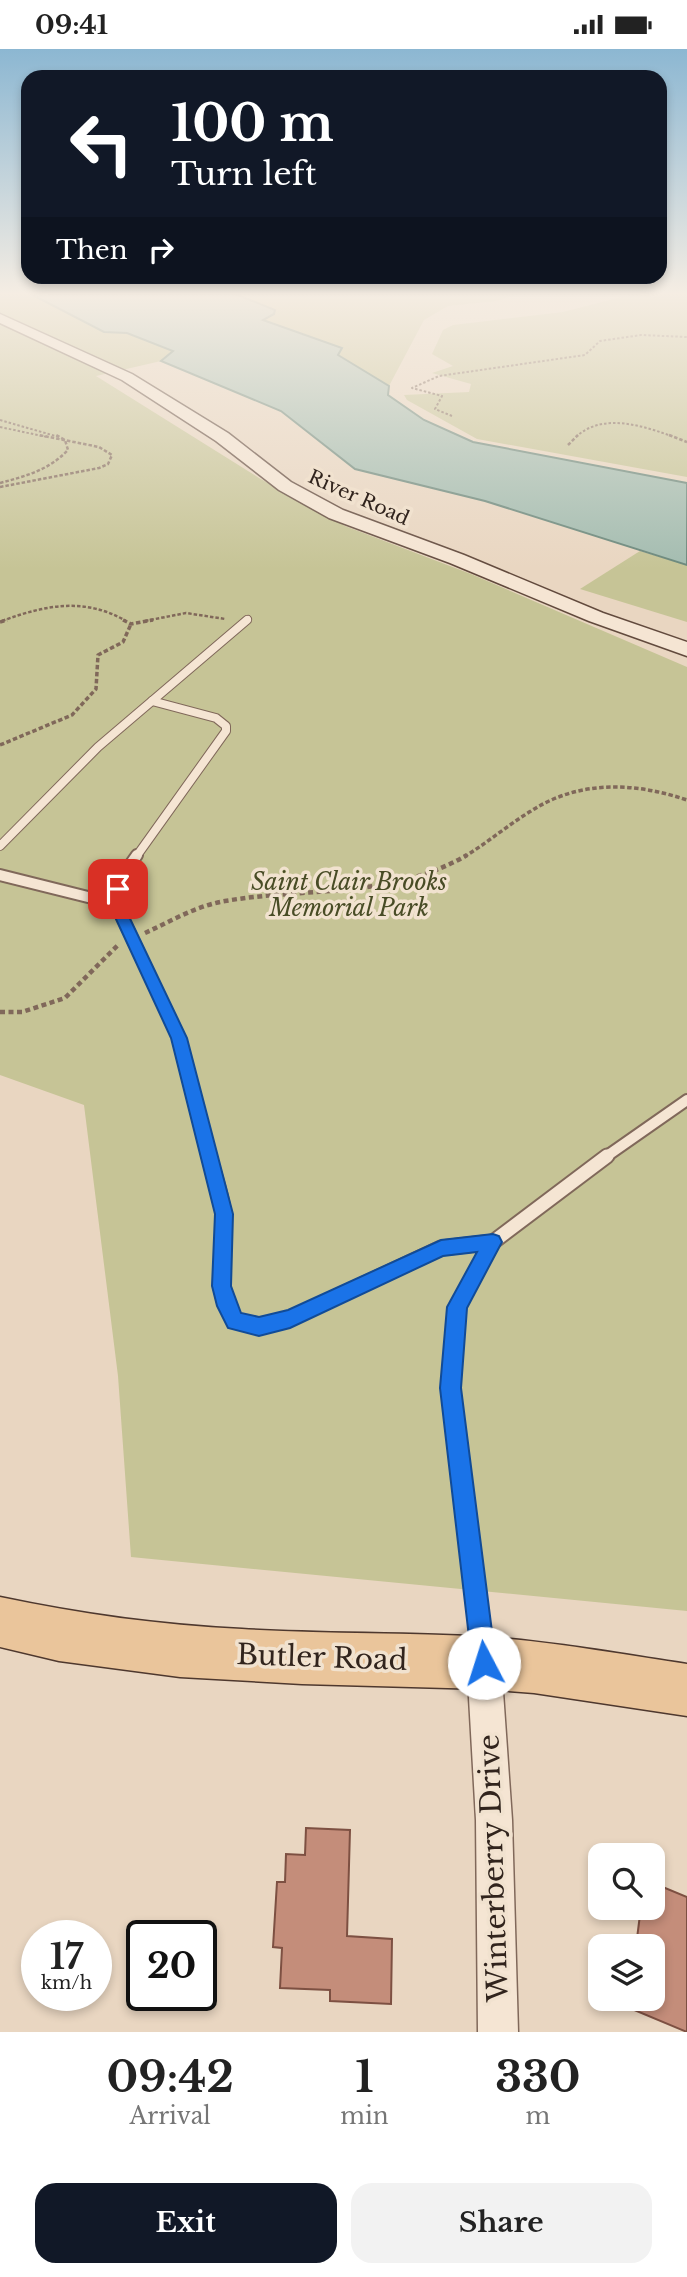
<!DOCTYPE html>
<style>
:root{--surface:#fff;--page:#f2f2f2;--text:#222;--muted:#767676;--accent:#111827}
body{margin:0;font-family:"Libre Baskerville",serif;background:var(--page);color:var(--text);height:100vh;display:flex;flex-direction:column;font-size:26px;white-space:nowrap}
*{box-sizing:border-box;margin:0}
p{font-size:23px;color:var(--muted)}
.icon{flex:none;width:38px;height:38px;fill:none;stroke:currentColor;stroke-width:2;stroke-linecap:round;stroke-linejoin:round}
.map{position:relative;height:1983px;overflow:hidden}
.panel{display:flex;flex-direction:column;background:var(--surface);flex:1}
.panel>*{flex:none}
.hud{position:absolute;left:21px;top:21px;width:646px;height:214px;border-radius:21px;box-shadow:0 4px 10px #0003;background:#111827;color:#fff;overflow:hidden}
.tools{position:absolute;left:588px;top:1794px;display:grid;gap:14px}
.tools a{display:grid;place-items:center;width:77px;height:77px;border-radius:14px;background:var(--surface);box-shadow:0 4px 10px #0003;font-size:35px}
.speed{position:absolute;left:21px;top:1871px;display:flex;gap:14px;font-size:35px;font-weight:700;text-align:center}
.speed>*{display:grid;place-content:center;width:91px;height:91px;border-radius:50%;background:var(--surface);box-shadow:0 4px 10px #0003;line-height:1}
.speed small{font-size:18px;font-weight:400}
.speed .limit{border:4px solid #111;border-radius:10px;background:#fff;color:#111}
.pin{position:absolute;display:grid;place-items:center;width:60px;height:60px;color:#fff;margin:-30px;border-radius:14px;box-shadow:0 4px 10px #0006}
.me{position:absolute;width:77px;margin:-38px;rotate:355deg;stroke-linejoin:round;filter:drop-shadow(0 0 5px #0008)}
.turn{display:flex;align-items:center;gap:24px;height:147px;padding:0 35px;font-size:32px}
.turn .icon{width:91px;height:91px;stroke-width:2.5}
.turn b{display:block;font-size:49px;line-height:60px}
.then{display:flex;align-items:center;height:66px;padding:0 35px;background:#0003;gap:14px;font-size:26px}
.eta{display:flex;justify-content:space-evenly;align-items:center;height:119px;text-align:center}
.eta b{font-size:42px;font-weight:700;line-height:49px}
.primary-button{display:flex;gap:14px;margin-top:auto;padding:14px 35px}
.primary-button a{flex:1;height:80px;border-radius:21px;background:var(--accent);color:#fff;font-size:28px;font-weight:700;line-height:80px;text-align:center}
.primary-button a+a{background:var(--page);color:var(--text)}
.status{display:flex;justify-content:space-between;align-items:center;height:49px;padding:0 35px;background:var(--surface);direction:ltr}
.status svg{height:19px;fill:currentColor}
.map>svg:first-child{display:block}
.green{fill:#c6c496}
.water{fill:#a3bcb0;stroke:#6b887c;stroke-width:2}
.building{fill:#c48d7a;stroke:#7d5042;stroke-width:2}
.lines{fill:none;stroke-linecap:round;stroke-linejoin:round}
.lane-far4-casing{stroke:#80685a;stroke-width:8}
.lane-far3-casing{stroke:#80685a;stroke-width:10}
.lane-far2-casing{stroke:#80685a;stroke-width:14}
.lane-far1-casing{stroke:#80685a;stroke-width:17}
.lane-casing{stroke:#80685a;stroke-width:20}
.street-casing{stroke:#80685a;stroke-width:3}
.secondary-casing{stroke:#624a3d;stroke-width:3}
.primary-casing{stroke:#4e382e;stroke-width:3}
.path-far3{stroke:#80685a;stroke-width:2;stroke-dasharray:2.5 2;stroke-linecap:butt}
.path-far2{stroke:#80685a;stroke-width:2.5;stroke-dasharray:3.5 2;stroke-linecap:butt}
.path-far1{stroke:#80685a;stroke-width:3.5;stroke-dasharray:4.5 2.5;stroke-linecap:butt}
.path{stroke:#80685a;stroke-width:4.5;stroke-dasharray:5 3.5;stroke-linecap:butt}
.lane-far4{stroke:#f5e5d3;stroke-width:6}
.lane-far3{stroke:#f5e5d3;stroke-width:8}
.lane-far2{stroke:#f5e5d3;stroke-width:10}
.lane-far1{stroke:#f5e5d3;stroke-width:13}
.lane{stroke:#f5e5d3;stroke-width:17}
.street{fill:#f5e5d3;fill-rule:evenodd}
.secondary{fill:#f5e5d3;fill-rule:evenodd}
.primary{fill:#eac59b;fill-rule:evenodd}
.route{fill:#1a73e8;stroke:#114b97;stroke-width:2}
.labels{text-anchor:middle;stroke-width:7;stroke-linejoin:round;paint-order:stroke}
.far-street-label{font-size:19px;fill:#31241d;stroke:#f1e2cf}
.park-label{font-size:23px;font-style:italic;fill:#484c25;stroke:#f1e2cf}
.near-street-label{font-size:28px;fill:#31241d;stroke:#f1e2cf}
</style>
<div class="status"><b>09:41</b><svg viewBox="0 0 49 12"><path d="M0 12V9h3v3zM5 12V6h3v6zM10 12V3h3v9zM15 12V0h3v12zM26 1h20v11H26zM47 4h2v5h-2z"/></svg></div>
<div class="map">
<svg width="687" height="1983" viewBox="0 0 687 1983">
<rect width="100%" height="100%" fill="#e9d6c1"/>
<g class="green">
<path d="M0 242H25L104 283 127 284 174 302 161 312 96 327 259 429 345 477 471 525 687 618V1562L131 1508 118 1327 84 1056 0 1026Z"/>
<path d="M228 242H530L496 252 448 257 424 271 389 337 338 306 263 271 275 261Z"/>
<path d="M645 242H687V428L477 390 407 351 404 346 469 343 471 335 432 324 453 317 432 305 443 281 453 276 563 263Z"/>
<path d="M640 502 687 516V573L580 540Z"/>
</g>
<path class="water" d="M25 242H228L275 261 274 265 263 271 342 299 338 306 389 337 388 346 424 371 473 393 687 434V516L485 452 355 420 281 362 161 312 173 302 127 284 104 283Z"/>
<g class="building">
<path d="M306 1779 350 1781 347 1887 392 1890 391 1955 330 1952V1941L280 1939 282 1899 273 1898 277 1833H285L286 1805 305 1806Z"/>
<path d="M653 1834 687 1848V1983L608 1950H653V1897H636L641 1858H653Z"/>
</g>
<g class="lines">
<g class="lane-far4-casing">
<path id="lane-far4" d="M245 572 248 570"/>
</g>
<g class="lane-far3-casing">
<g id="lane-far3">
<path d="M0 797 98 698 152 652"/>
<path d="M136 808 226 682V677L216 669 152 652 247 571"/>
</g>
</g>
<g class="lane-far2-casing">
<g id="lane-far2">
<path d="M137 806 125 823 116 855 179 989 210 1109"/>
<path d="M0 826 116 855"/>
<path d="M604 1109 687 1051"/>
</g>
</g>
<g class="lane-far1-casing">
<g id="lane-far1">
<path d="M209 1107C214 1126 222 1147 224 1166 227 1206 212 1234 235 1272L259 1278 291 1269 441 1199 493 1193"/>
<path d="M470 1493 450 1339 457 1257 493 1193 607 1107"/>
</g>
</g>
<g class="lane-casing">
<path id="lane" d="M469 1492 483 1600"/>
</g>
<g class="street-casing">
<path id="street" d="M484 1597 496 1602 501 1614 512 1771 518 1983H478L476 1771 467 1614 472 1602Z"/>
</g>
<g class="secondary-casing">
<path id="secondary" d="M0 265 132 325 228 384 291 433 343 461 464 506 603 564 687 593V607L589 572 450 514 329 469 279 441 216 392 122 331 0 274Z"/>
</g>
<g class="primary-casing">
<path id="primary" d="M0 1548C80 1565 160 1576 242 1580 324 1585 405 1583 487 1588 554 1593 620 1605 687 1615V1667L534 1644 484 1640 302 1635 180 1628 59 1612 0 1598Z"/>
</g>
<g class="path-far3">
<path d="M452 367 435 360 442 347 412 339 439 327 585 306 600 292 641 286 687 288"/>
<path d="M0 371 59 388"/>
<path d="M0 378 47 388"/>
<path d="M576 388C602 363 644 377 674 388"/>
</g>
<g class="path-far2">
<path d="M669 386 687 393"/>
<path d="M568 396 578 386"/>
<path d="M0 434C26 427 49 421 68 401L65 391 56 386"/>
<path d="M0 438 99 419 108 415 112 406 99 398 39 386"/>
<path d="M2 572C45 556 85 548 126 572"/>
<path d="M145 572 186 564 225 570"/>
</g>
<g class="path-far1">
<path d="M123 571 131 575 153 571"/>
<path d="M0 573 7 571"/>
<path d="M0 696 72 666 96 640 98 606 123 593 131 575"/>
<path d="M464 808C487 794 508 776 531 762 579 731 634 733 687 751"/>
</g>
<g class="path">
<path d="M145 884C171 872 196 857 225 852 307 838 392 850 467 806"/>
<path d="M0 963H22L65 949 118 896"/>
</g>
<use href="#lane-far4" class="lane-far4"/>
<use href="#lane-far3" class="lane-far3"/>
<use href="#lane-far2" class="lane-far2"/>
<use href="#lane-far1" class="lane-far1"/>
<use href="#lane" class="lane"/>
<use href="#street" class="street"/>
<use href="#secondary" class="secondary"/>
<use href="#primary" class="primary"/>
</g>
<linearGradient id="sky" x2="0" y2="1"><stop stop-color="#8cb7d2"/><stop offset="0.47" stop-color="#f5ede3"/><stop offset="1" stop-color="#f5ede3" stop-opacity="0"/></linearGradient>
<rect width="687" height="520" fill="url(#sky)"/>
<path class="route" d="M118 835 125 840 123 855 187 989 233 1165 231 1237 241 1264 259 1268 288 1261 441 1191 493 1185 499 1187 502 1193 467 1259 461 1339 496 1614 492 1622 484 1626 475 1622 472 1614 440 1339 447 1258 477 1203 443 1207 290 1279 259 1287 228 1279 217 1257 212 1237 215 1165 171 989 109 855 111 840Z"/>
<g class="labels">
<g class="far-street-label">
<text transform="translate(359 448) rotate(24)" y="7">River Road</text>
</g>
<g class="park-label">
<text x="349" y="841">Saint Clair Brooks<tspan x="349" dy="26">Memorial Park</tspan></text>
</g>
<g class="near-street-label">
<text transform="translate(322 1608) rotate(2)" y="10">Butler Road</text>
<text transform="translate(493 1819) rotate(-92)" y="10">Winterberry Drive</text>
</g>
</g>
</svg>
<div class="tools">
<a><svg class="icon" aria-label="search" viewBox="0 0 24 24"><circle cx="10" cy="10" r="6"/><path d="M15 15l6 6"/></svg></a>
<a><svg class="icon" aria-label="layers" viewBox="0 0 24 24"><path d="M12 4l9 5-9 5-9-5zM3 14l9 5 9-5"/></svg></a>
</div>
<div class="speed"><div>17<small>km/h</small></div><div class="limit">20</div></div>
<div class="pin" style="left:118px;top:840px;background:#d93025"><svg class="icon" aria-label="arrive" viewBox="0 0 24 24"><path d="M6 21V4h12l-3 4 3 4H6"/></svg></div>
<svg class="me" style="left:484px;top:1614px" viewBox="-20 -20 40 40"><circle r="19" fill="#fff"/><path d="M0-13L10 11 0 6-10 11z" fill="#1a73e8"/></svg>
<div class="hud">
<div class="turn"><svg class="icon" aria-label="left" viewBox="0 0 24 24"><path d="M17 20v-9H6M10 6l-5 5 5 5"/></svg><div><b>100 m</b>Turn left</div></div>
<div class="then">Then<svg class="icon" aria-label="right" viewBox="0 0 24 24"><path d="M7 20v-9h11M14 6l5 5-5 5"/></svg></div>
</div>
</div>
<section class="panel">
<div class="eta">
<div><b>09:42</b><p>Arrival</p></div>
<div><b>1</b><p>min</p></div>
<div><b>330</b><p>m</p></div>
</div>
<div class="primary-button"><a>Exit</a><a>Share</a></div>
</section>
